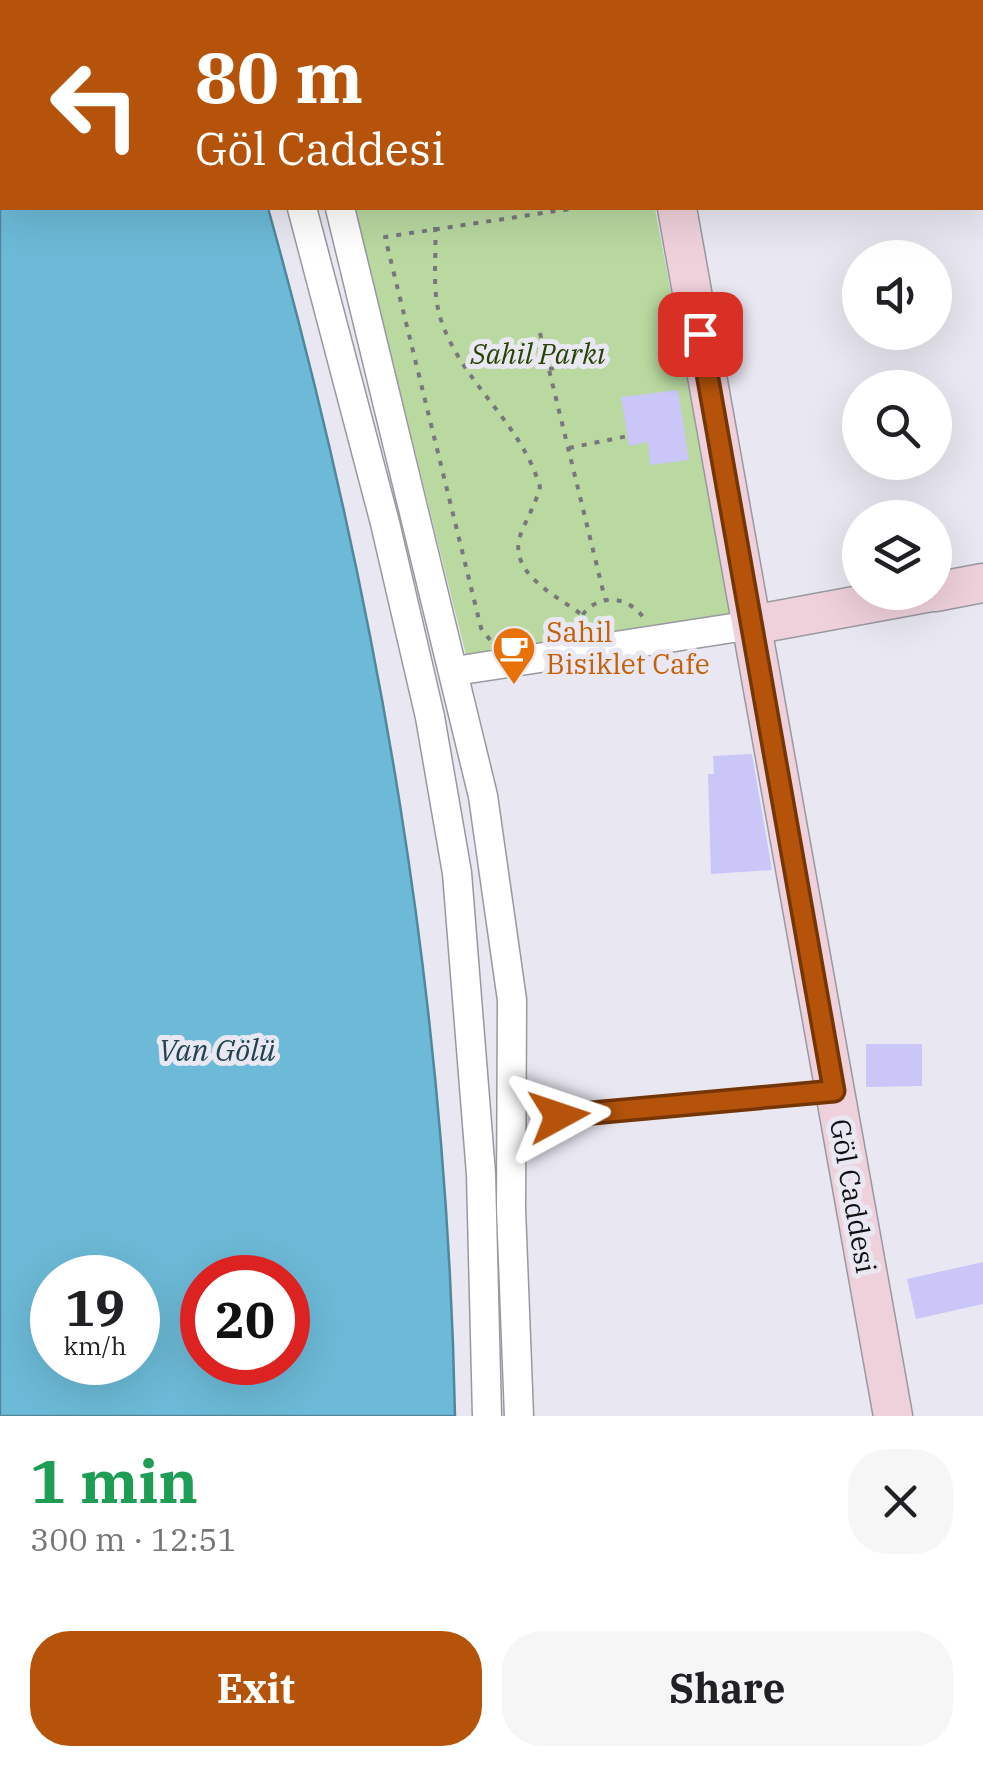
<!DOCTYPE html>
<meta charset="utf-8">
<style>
:root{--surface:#fff;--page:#f6f6f6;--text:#202124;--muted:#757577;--accent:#b45309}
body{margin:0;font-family:"IBM Plex Serif",serif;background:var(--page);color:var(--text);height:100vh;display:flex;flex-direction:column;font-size:38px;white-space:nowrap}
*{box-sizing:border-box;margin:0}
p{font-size:32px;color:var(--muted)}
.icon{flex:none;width:55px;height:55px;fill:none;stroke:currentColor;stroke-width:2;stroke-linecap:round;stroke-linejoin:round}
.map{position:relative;height:1416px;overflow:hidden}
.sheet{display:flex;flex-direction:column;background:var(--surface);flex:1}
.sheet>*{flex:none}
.banner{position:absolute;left:0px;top:0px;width:985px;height:210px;box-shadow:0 10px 40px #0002;background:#b45309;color:#fff;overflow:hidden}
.tools{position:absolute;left:842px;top:240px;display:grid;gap:20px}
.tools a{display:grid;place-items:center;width:110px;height:110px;border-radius:50%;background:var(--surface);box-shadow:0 10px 40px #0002;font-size:50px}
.speed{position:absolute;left:30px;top:1255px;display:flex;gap:20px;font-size:50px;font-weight:700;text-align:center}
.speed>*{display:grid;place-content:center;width:130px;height:130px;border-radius:50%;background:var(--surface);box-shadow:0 10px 40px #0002;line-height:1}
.speed small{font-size:25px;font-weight:400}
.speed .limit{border:15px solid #d22;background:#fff;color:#111}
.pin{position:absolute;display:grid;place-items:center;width:85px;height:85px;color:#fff;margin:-42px;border-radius:20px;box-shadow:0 5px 15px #0006}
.me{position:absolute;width:110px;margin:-55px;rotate:85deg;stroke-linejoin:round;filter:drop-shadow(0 0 8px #0008)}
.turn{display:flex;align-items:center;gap:35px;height:210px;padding:0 30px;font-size:45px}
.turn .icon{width:130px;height:130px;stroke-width:2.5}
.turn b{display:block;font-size:70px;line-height:85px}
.round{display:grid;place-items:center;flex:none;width:105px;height:105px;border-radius:40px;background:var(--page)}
.headline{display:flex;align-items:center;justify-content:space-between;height:170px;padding:0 30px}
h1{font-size:60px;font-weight:700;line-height:75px;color:#1e9e55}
.button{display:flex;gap:20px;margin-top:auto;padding:20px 30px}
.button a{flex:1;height:115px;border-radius:40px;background:var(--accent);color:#fff;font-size:40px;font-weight:700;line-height:115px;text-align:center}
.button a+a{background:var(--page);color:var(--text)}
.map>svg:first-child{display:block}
.green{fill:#b9d9a0}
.water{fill:#6cbad7;stroke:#51879c;stroke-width:2.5;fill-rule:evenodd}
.building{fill:#cac6f8}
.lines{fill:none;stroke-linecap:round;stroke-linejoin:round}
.lane-casing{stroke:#9898a0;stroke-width:18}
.street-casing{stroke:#9898a0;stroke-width:31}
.secondary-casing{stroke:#9898a0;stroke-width:41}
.path{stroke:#77777d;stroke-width:4;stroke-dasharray:5 8;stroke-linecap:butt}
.lane{stroke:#fff;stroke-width:14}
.street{stroke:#fff;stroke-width:28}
.secondary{stroke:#efd1dc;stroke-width:38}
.route-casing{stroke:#753606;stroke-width:25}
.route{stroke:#b45309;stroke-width:18}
.labels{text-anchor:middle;stroke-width:10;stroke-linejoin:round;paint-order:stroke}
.park-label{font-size:28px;font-style:italic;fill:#284404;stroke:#e9e8f2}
.food-label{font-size:28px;fill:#c56008;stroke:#e9e8f2;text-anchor:start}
.street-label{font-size:28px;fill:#111114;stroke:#e9e8f2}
.water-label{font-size:30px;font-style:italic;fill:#204451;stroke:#e9e8f2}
</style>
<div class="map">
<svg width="983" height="1416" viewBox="0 0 983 1416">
<rect width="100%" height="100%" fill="#e9e8f2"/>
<path class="green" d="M354 208H655L733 620 467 659Z"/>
<path class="water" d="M0 0 205 2H2V208H268C379 605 447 1002 455 1416H0ZM52 1278H138V1362H52ZM202 1278H288V1362H202Z"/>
<g class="building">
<path d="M678 390 689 460 650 465 648 442 629 446 621 397Z"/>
<path d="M752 754 772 870 711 874 708 774H714L713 756Z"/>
<path d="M866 1044H922V1086L866 1087Z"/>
<path d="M983 1262V1304L916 1319 907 1279Z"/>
</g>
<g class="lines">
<g class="lane-casing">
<path id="lane" d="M559 1116 834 1091"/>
</g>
<g class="street-casing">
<g id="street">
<path d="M239 0 240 2"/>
<path d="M275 0 276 2"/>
<path d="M302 208 385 523 430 717 457 873 481 1174 487 1416"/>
<path d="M340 208 483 796 512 1000 511 1209 519 1416"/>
<path d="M455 671 752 625"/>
</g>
</g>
<g class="secondary-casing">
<g id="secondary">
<path d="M639 0 640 2"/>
<path d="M956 0V2"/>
<path d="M982 157 983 160"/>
<path d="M677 208 893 1416"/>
<path d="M935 592 983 583"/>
<path d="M752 625 931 592"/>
</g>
</g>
<g class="path">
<path d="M438 0V2"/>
<path d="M312 2 323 0"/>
<path d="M435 227C437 259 431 289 441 320 462 383 521 422 540 487 536 503 528 516 522 531 504 571 555 595 581 614"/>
<path d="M540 333 605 599"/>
<path d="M549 369 595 361"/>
<path d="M569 448 628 436"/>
<path d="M576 626C589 595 623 591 643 617"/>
<path d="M490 640 481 628 385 237 576 208"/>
</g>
<use href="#lane" class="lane"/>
<use href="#street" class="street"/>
<use href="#secondary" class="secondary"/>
</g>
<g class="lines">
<g class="route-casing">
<path id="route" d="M559 1116 834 1091 700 334"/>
</g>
<use href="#route" class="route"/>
</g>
<defs>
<g id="cafe-pin" transform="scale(2.25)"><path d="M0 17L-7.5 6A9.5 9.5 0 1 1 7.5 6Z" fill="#e8710a" stroke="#e9e8f2"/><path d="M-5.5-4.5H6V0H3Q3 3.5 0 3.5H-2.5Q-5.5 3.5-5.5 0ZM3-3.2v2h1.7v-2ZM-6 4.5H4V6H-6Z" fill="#fff"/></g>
</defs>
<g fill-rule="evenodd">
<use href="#cafe-pin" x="514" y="648"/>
</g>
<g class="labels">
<g class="park-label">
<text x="538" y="364">Sahil Parkı</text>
</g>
<g class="food-label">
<text x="546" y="642">Sahil<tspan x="546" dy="32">Bisiklet Cafe</tspan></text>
</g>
<g class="street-label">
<text transform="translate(853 1196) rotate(80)" y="10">Göl Caddesi</text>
</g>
<g class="water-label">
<text x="217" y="1061">Van Gölü</text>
</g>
</g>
</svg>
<div class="tools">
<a><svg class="icon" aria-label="sound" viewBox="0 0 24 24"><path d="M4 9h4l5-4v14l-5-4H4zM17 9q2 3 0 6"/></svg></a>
<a><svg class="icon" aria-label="search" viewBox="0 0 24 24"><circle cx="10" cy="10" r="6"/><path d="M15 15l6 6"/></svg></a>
<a><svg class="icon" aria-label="layers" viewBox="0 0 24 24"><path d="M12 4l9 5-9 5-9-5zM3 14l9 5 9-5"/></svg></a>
</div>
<div class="speed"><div>19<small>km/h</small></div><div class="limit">20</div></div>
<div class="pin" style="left:700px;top:334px;background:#d93025"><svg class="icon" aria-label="arrive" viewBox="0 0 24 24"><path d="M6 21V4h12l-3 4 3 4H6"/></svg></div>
<svg class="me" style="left:559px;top:1116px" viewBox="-20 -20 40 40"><path d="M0-17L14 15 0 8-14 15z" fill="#b45309" stroke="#fff" stroke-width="4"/></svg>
<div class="banner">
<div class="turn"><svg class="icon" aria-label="left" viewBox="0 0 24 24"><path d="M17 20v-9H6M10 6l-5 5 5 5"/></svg><div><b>80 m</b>Göl Caddesi</div></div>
</div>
</div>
<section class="sheet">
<div class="headline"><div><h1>1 min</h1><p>300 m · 12:51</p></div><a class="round"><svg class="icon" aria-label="close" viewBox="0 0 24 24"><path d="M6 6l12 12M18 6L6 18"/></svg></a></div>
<div class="button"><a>Exit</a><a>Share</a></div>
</section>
